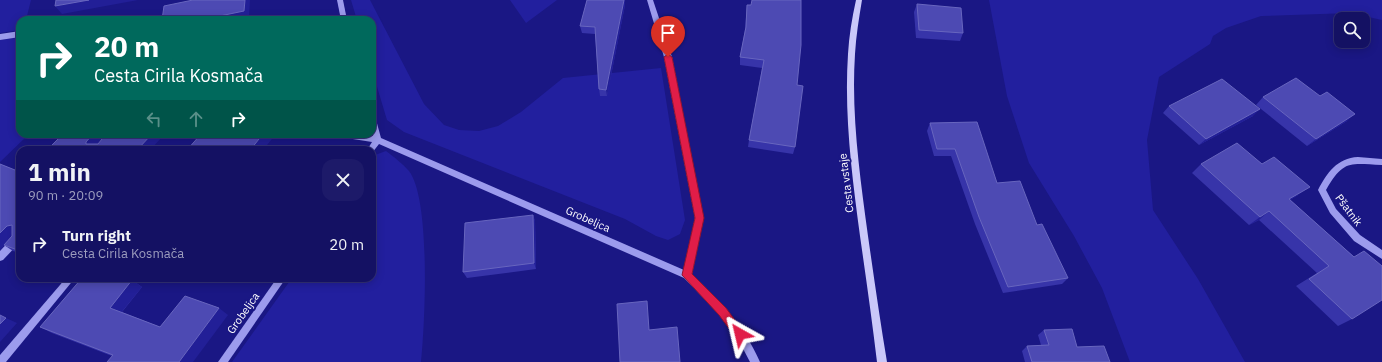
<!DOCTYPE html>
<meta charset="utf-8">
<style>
:root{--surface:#141163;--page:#1d1a69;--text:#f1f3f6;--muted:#9d9dbe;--line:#333178}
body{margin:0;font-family:"IBM Plex Sans",sans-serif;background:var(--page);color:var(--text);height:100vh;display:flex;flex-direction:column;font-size:15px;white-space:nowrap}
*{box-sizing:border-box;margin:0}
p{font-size:13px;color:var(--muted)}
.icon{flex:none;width:22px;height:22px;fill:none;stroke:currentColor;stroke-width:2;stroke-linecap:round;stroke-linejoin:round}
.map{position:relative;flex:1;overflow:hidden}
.panel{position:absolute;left:16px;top:146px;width:360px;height:136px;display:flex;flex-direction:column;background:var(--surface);border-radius:12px;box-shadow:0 2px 10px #0003,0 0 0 1px var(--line)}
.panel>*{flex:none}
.banner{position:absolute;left:16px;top:16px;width:360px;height:122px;border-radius:12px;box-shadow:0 2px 10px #0003,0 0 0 1px var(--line);background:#00695c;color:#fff;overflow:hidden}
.controls{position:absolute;left:1334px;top:12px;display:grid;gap:8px}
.controls a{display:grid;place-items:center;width:36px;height:36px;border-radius:8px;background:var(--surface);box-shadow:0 2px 10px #0003,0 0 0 1px var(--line);font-size:20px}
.pin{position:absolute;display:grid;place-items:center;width:34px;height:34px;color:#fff;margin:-41px -17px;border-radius:50% 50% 50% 0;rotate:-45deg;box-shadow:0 0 4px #0007}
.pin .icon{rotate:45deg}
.me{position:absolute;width:44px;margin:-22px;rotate:323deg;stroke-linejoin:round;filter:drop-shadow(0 0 3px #0008)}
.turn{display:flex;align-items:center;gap:14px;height:84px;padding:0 12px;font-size:18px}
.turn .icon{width:52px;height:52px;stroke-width:2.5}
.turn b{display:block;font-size:28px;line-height:34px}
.lanes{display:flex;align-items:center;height:38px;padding:0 12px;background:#0003;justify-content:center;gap:20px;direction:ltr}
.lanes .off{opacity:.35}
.round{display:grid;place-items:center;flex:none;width:42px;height:42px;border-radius:12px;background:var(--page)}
.overview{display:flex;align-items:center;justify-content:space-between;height:68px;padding:0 12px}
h1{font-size:24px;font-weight:700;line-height:30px}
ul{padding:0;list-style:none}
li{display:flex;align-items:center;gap:12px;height:60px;padding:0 12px}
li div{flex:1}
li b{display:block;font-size:15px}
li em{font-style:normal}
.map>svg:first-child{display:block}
.green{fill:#221f9e}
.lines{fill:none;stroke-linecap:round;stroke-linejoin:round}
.street{fill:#9c9bed;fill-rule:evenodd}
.secondary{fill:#cac8f9;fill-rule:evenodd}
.wall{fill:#3734a9}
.shaded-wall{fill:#221f97}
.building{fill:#4d4ab3;stroke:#6866bf}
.route{fill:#e11d48;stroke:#92132f}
.labels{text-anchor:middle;stroke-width:4;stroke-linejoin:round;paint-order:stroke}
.street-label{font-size:11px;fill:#fff;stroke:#1a1784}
</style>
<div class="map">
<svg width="1382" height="362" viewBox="0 0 1382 362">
<rect width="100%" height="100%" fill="#1a1784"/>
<g class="green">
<path d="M0 0H31L26 20H20V30L0 33Z"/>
<path d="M351 0H370L424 104 444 125 459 130 479 131 498 126 521 112 563 78 661 68 685 220 680 234 668 240 656 236 625 219 404 132 387 120 372 70V20H357Z"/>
<path d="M510 0H557L526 23Z"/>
<path d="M989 0H1382V20L1350 13 1261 16 1226 28 1213 36 1210 44 1159 77 1147 140 1153 210 1198 279 1245 362H1130L1102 288 1074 236 1029 163 1007 96Z"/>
<path d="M20 37V134H29L0 162V40Z"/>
<path d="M386 151C394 157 403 164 409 171 431 200 425 324 421 362H232L292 278H372V159L375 155Z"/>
</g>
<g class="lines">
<g class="street">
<path d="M337 0H343L347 20H341Z"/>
<path d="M647 0H653L672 57 703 218 692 274C719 300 745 327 760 362H750L739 341 723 318 684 278 379 144 372 153V150H367L372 142 340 137 336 134H360L373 136 372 115 375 116 381 138 684 270 695 218 664 57Z"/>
<path d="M20 31V37L0 40V34Z"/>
<path d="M1358 157 1382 159V165C1350 164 1344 159 1326 190L1336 209 1360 235 1382 250V259L1354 241 1330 213 1318 190C1327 173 1337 158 1358 157Z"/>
<path d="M20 232V242L3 260 0 261V251L17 233Z"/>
<path d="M66 278H75L6 362H0V355Z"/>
<path d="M277 278H286L228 362H218Z"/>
</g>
<path class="secondary" d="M856 0H862C859 18 856 36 855 54 851 115 860 176 868 236 874 278 880 320 887 362H877C872 320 866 278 860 236 852 176 844 115 848 54 849 36 852 18 856 0Z"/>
</g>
<g class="wall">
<path d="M587 0H625V5L607 96H600L599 89 595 34 582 33 580 26Z"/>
<path d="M917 4 963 33 960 41 916 38 914 12Z"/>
<path d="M747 5 797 85 795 147 793 154 748 147 749 140 762 68 740 65V57L745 29Z"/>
<path d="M1263 97 1347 121 1307 146 1256 105Z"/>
<path d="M1169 106 1253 116 1199 145 1163 113Z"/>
<path d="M930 123 997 183 1037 225 1068 278 1062 284 1003 293 975 224 951 156H934L927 131Z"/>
<path d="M0 164 20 172V253L13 251 4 245 12 236 0 250Z"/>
<path d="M1201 164 1298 195 1290 200 1354 257 1352 319 1338 326 1296 286 1317 273 1259 220 1249 225 1192 173Z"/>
<path d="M533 215 535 221 536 269 467 278 463 272Z"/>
<path d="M132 280 142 287 122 312 160 327 228 315 112 356 52 333 40 327Z"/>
<path d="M1044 330 1077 347 1110 362H1025L1022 351 1027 346 1041 345 1038 335Z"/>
</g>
<g class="shaded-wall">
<path d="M89 0H138L62 14 55 6Z"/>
<path d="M245 0H250L249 18 240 20H210V18Z"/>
<path d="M624 0H625V5L607 96 606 90Z"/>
<path d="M1260 109 1253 116 1199 145 1206 139Z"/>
<path d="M1355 114 1347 121 1307 146 1316 139Z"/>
<path d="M93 134H106L94 149 86 144V142Z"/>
<path d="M152 134H165L150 150H137Z"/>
<path d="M263 134H276L263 150H252L251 149Z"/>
<path d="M1310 187 1298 195 1278 208 1289 199Z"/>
<path d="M1269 211 1259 220 1249 225 1260 217Z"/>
<path d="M533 215 535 221 536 269 534 263Z"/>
<path d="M12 225 16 232 0 250V233L7 226Z"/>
<path d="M132 280 142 287 120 314 110 308Z"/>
<path d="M219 308 228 315 193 362H179Z"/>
<path d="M6 318 17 323 0 342V324Z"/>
</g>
<g class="building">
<path d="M56 0H89L55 6Z"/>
<path d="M193 0H245L244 11 210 18V20H162L164 6Z"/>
<path d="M587 0H624L606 90 599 89 595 27 580 26Z"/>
<path d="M752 0H801V45L797 85 803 86 795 147 749 140 764 60 740 57 746 27 747 5H751Z"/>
<path d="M917 4 961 8 963 33 919 30Z"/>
<path d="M1296 78 1320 96 1327 92 1355 114 1316 139 1263 97Z"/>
<path d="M1222 79 1260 109 1206 139 1169 106Z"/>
<path d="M977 122 997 183 1020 181 1037 225 1042 224 1068 278 1008 287 979 217 955 149H937L930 123Z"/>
<path d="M63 134H93L86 142V144H98L106 134H152L137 150H79L77 149 76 150H47Z"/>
<path d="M201 134H263L251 149 255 150H187Z"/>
<path d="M1237 143 1262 164 1274 157 1310 187 1289 199 1354 257 1364 251 1382 266V300L1352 319 1309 279 1329 266 1269 211 1260 217 1201 164Z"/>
<path d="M0 164 20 172V251L4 245 12 236V225L7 226 0 233Z"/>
<path d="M533 215 534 263 463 272 465 223Z"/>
<path d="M82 278H126L132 280 110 308 160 327 185 296 219 308 179 362H107L113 355 40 327Z"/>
<path d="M647 301 649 330 677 327 680 362H620L617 304Z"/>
<path d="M0 315 6 318 0 324Z"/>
<path d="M1072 329 1077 347 1104 346 1110 362H1032L1027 346 1049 345 1044 330Z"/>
</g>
<path class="route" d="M668 54 672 57 704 218 692 274 726 308 743 331 745 334 743 338 740 339 736 338 719 315 682 275 695 218 664 57Z"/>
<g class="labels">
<g class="street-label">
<text transform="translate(846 183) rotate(-97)" y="4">Cesta vstaje</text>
<text transform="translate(1349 210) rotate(53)" y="4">Pšatnik</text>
<text transform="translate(588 219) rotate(24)" y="4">Grobeljca</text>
<text transform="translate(243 313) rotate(-55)" y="4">Grobeljca</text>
</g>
</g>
</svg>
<div class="controls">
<a><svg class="icon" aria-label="search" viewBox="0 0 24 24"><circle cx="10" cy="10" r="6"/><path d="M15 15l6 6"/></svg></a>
</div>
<div class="pin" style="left:668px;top:57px;background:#d93025"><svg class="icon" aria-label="arrive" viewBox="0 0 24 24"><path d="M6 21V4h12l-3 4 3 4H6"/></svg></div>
<svg class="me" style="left:740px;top:334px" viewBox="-20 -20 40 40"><path d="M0-17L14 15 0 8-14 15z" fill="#e11d48" stroke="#fff" stroke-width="4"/></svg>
<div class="banner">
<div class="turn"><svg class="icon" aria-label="right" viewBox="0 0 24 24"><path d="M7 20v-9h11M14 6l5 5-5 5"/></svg><div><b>20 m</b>Cesta Cirila Kosmača</div></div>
<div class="lanes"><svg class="icon off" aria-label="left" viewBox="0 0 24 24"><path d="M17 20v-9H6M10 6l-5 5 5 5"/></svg><svg class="icon off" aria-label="ahead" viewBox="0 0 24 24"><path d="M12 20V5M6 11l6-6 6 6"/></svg><svg class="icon" aria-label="right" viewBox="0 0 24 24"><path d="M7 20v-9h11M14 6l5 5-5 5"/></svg></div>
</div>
<section class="panel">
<div class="overview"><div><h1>1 min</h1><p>90 m · 20:09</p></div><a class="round"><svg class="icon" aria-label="close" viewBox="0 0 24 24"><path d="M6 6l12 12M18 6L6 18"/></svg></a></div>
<ul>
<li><svg class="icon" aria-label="right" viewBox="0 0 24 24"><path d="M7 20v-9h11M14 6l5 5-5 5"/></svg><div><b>Turn right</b><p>Cesta Cirila Kosmača</p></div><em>20 m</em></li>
</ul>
</section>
</div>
